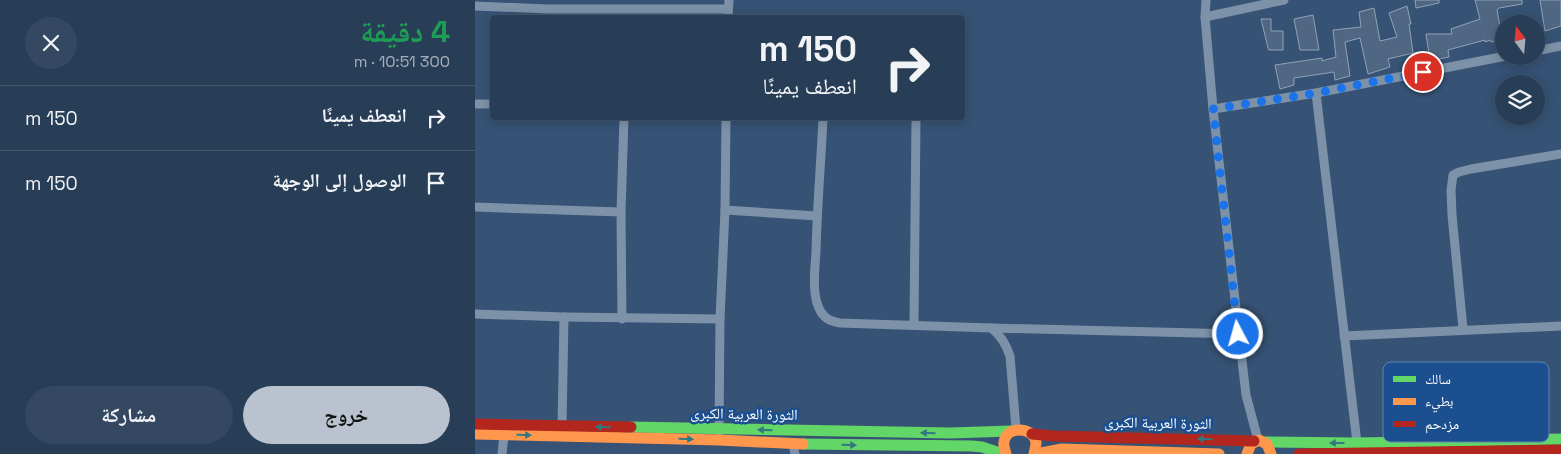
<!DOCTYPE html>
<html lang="ar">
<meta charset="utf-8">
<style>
:root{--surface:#283e57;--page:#344961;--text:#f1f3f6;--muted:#a5aeba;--line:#44576d;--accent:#b9c2ce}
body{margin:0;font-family:"Space Grotesk","Noto Naskh Arabic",sans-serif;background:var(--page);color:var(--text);direction:rtl;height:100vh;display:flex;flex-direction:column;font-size:19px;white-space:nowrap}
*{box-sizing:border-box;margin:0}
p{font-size:16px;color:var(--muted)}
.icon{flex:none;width:28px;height:28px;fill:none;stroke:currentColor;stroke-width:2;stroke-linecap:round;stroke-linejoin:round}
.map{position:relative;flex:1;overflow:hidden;direction:ltr}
.panel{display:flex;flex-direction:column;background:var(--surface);width:475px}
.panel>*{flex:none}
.top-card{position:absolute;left:15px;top:15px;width:475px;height:105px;border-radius:5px;box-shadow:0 2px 12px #0003,0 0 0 1px var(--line);direction:rtl;background:#283e57;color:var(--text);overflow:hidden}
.needle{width:32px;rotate:344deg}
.controls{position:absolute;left:1020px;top:15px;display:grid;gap:10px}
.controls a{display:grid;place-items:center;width:50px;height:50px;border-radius:50%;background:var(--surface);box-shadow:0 2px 12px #0003,0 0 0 1px var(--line);font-size:25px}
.pin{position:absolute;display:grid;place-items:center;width:42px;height:42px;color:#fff;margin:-21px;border:2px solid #fff;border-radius:50%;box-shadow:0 1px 5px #0007}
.me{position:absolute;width:55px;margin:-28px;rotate:354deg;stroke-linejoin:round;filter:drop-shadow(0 0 4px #0008)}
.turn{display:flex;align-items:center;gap:18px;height:105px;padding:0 25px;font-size:22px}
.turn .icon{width:65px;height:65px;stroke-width:2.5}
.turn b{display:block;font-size:35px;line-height:42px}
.round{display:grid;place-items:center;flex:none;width:52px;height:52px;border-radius:26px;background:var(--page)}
.overview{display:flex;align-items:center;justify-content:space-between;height:85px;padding:0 25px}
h1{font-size:30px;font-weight:700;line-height:38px;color:#1e9e55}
.primary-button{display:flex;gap:10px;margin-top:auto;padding:10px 25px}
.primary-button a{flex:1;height:58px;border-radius:30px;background:var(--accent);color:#111;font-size:20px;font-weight:700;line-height:58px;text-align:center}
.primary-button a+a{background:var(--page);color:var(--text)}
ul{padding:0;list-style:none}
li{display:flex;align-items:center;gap:15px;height:65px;padding:0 25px;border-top:1px solid var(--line)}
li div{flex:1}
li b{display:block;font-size:19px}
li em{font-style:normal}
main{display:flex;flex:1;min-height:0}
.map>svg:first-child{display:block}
.building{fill:#506783;stroke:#92a2b6}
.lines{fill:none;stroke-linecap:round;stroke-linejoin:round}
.street{stroke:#7d92a8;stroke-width:9}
.fast{stroke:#63d668;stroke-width:11}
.slow{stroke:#ff974d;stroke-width:11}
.jam{stroke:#b3261e;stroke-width:11}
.oneway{fill:#317883}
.route{stroke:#1a73e8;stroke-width:9;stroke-dasharray:0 16.2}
.labels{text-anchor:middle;stroke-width:5;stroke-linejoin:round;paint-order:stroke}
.street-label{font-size:15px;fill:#fff;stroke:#1b4f8f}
.key{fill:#1b4f8f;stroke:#5f84b1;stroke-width:1}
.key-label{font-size:14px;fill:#fff}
</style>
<main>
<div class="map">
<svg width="1086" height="454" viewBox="0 0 1086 454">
<rect width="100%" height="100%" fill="#365274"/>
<g class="building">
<path d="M940 0H964V3L941 8Z"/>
<path d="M1000 0H1047V4L1024 8 1022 10 1027 39 1016 42 1015 40 1010 42V40L973 50 974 57 955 61 951 34H977L976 29 1005 19Z"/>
<path d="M1065 0H1086V26L1070 31Z"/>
<path d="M932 6 936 24H934L938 53 913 59 915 67 893 74 885 38 870 42 875 76 860 80 859 72 819 78V85L805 89 800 65 847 58V61L861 57 858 30 886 27 884 12 899 8 905 41 922 37 914 13Z"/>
<path d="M838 15 844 50H825L819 19Z"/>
<path d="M786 19H796V31H808V50H794L793 48Z"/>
</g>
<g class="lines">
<g class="street">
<path d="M731 0 730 17 738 109 771 395 783 440"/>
<path d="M0 6 73 9H253"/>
<path d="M730 17 809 0"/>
<path d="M253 18 254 0"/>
<path d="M1061 51 1086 46"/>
<path d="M841 93 882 443"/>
<path d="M0 104H18"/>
<path d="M738 109 841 93 1031 56"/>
<path d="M348 118C346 162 342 207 341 252 340 270 336 296 346 312 351 320 357 321 365 323L516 328C526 335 531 344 535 356L541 429"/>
<path d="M0 207 146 212"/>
<path d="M250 210 342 216"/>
<path d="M0 314 89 317 245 319"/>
<path d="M147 319 146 212 149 118"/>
<path d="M439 324 441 118"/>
<path d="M516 328 763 334"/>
<path d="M988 329 977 215 976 190 978 175 984 172 996 169 1086 154"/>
<path d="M869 336 1086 326"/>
<path d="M87 426 89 317"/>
<path d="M244 432 245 319 250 210 251 118"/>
<path d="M318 444 320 454"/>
<path d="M27 454 29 435"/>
</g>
<g class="fast">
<path d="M156 427 475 433 536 431"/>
<path d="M790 442 882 443 1086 439"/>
<path d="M328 444 497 446 507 447 528 454"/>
</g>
<g class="slow">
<path d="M0 434 244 440 328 444"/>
<path d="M531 454C530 450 528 446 529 442 531 426 558 426 561 442 561 446 560 450 559 454"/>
<path d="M561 454 587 449 744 454"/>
<path d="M772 454 776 444 784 440 792 444 796 454"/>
</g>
<g class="jam">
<path d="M0 424 156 427"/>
<path d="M557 434 579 436 779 441"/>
<path d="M824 454 1086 450"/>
</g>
</g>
<defs><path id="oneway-solid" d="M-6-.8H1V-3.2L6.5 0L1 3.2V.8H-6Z" transform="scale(1.25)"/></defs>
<g class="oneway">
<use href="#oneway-solid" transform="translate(128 427) rotate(-179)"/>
<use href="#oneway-solid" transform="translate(290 430) rotate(-179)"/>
<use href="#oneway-solid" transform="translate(453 433) rotate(-179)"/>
<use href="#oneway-solid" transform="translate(49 435) rotate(1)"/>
<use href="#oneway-solid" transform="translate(211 439) rotate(1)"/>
<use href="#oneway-solid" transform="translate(730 439) rotate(-178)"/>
<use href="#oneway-solid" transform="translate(862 443) rotate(-180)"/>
<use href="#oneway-solid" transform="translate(374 445) rotate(1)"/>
</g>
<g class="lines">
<path class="route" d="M763 334 738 109 842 93 948 72"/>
</g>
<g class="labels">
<g class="street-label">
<text transform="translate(269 414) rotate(1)" y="5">الثورة العربية الكبرى</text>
<text transform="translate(683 423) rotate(1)" y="5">الثورة العربية الكبرى</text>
</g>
</g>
<rect x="908" y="362" width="166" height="80" rx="8" class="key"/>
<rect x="918" y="376" width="23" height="6" fill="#63d668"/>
<rect x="918" y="398" width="23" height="7" fill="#ff974d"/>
<rect x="918" y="421" width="23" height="6" fill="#b3261e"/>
<g class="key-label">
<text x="950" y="384">سالك</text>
<text x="950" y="406">بطيء</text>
<text x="950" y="429">مزدحم</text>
</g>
</svg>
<div class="controls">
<a><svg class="needle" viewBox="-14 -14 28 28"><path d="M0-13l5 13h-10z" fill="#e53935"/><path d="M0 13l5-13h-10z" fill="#a5aeba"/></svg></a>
<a><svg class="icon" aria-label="layers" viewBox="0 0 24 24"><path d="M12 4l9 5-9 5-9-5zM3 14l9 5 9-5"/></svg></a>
</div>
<div class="pin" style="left:948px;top:72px;background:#d93025"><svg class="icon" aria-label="arrive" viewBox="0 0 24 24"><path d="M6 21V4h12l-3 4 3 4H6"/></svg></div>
<svg class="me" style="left:763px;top:334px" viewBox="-20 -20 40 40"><circle r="17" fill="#1a73e8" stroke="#fff" stroke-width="3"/><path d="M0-11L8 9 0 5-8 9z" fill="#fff"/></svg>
<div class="top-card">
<div class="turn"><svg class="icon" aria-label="right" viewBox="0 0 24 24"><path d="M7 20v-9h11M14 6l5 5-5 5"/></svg><div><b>150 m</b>انعطف يمينًا</div></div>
</div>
</div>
<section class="panel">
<div class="overview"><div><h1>4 دقيقة</h1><p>300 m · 10:51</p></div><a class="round"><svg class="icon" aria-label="close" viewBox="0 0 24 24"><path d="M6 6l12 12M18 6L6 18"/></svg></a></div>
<ul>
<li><svg class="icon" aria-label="right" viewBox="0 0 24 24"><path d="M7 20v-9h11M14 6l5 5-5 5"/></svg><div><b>انعطف يمينًا</b></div><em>150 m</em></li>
<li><svg class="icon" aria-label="arrive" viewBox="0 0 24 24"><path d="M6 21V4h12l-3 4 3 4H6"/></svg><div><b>الوصول إلى الوجهة</b></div><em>150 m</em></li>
</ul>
<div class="primary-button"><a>خروج</a><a>مشاركة</a></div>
</section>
</main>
